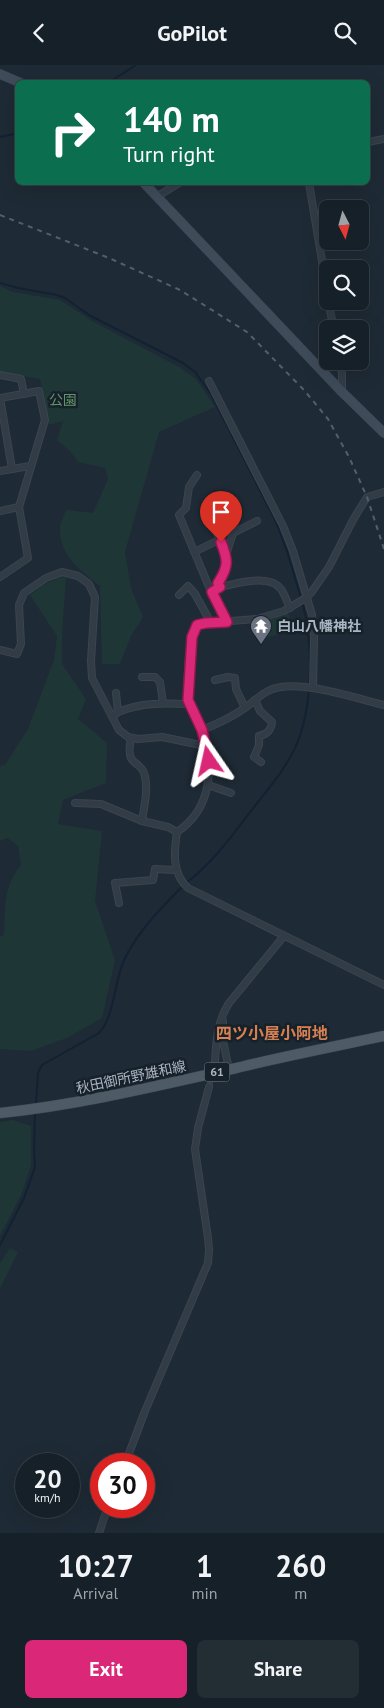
<!DOCTYPE html>
<meta charset="utf-8">
<style>
:root{--surface:#162028;--page:#232d34;--text:#f1f3f6;--muted:#9ea3a8;--line:#353e45;--accent:#db2777}
body{margin:0;font-family:"PT Sans","Noto Sans JP",sans-serif;background:var(--page);color:var(--text);height:100vh;display:flex;flex-direction:column;font-size:19px;white-space:nowrap}
*{box-sizing:border-box;margin:0}
p{font-size:16px;color:var(--muted)}
.icon{flex:none;width:28px;height:28px;fill:none;stroke:currentColor;stroke-width:2;stroke-linecap:round;stroke-linejoin:round}
.map{position:relative;height:1468px;overflow:hidden}
.drawer{display:flex;flex-direction:column;background:var(--surface);flex:1}
.drawer>*{flex:none}
.guide{position:absolute;left:15px;top:15px;width:355px;height:105px;border-radius:8px;box-shadow:0 5px 20px #0002,0 0 0 1px var(--line);background:#0b6e4f;color:#fff;overflow:hidden}
.needle{width:32px;rotate:174deg}
.buttons{position:absolute;left:319px;top:135px;display:grid;gap:10px}
.buttons a{display:grid;place-items:center;width:50px;height:50px;border-radius:8px;background:var(--surface);box-shadow:0 5px 20px #0002,0 0 0 1px var(--line);font-size:25px}
.speed{position:absolute;left:15px;top:1388px;display:flex;gap:10px;font-size:25px;font-weight:700;text-align:center}
.speed>*{display:grid;place-content:center;width:65px;height:65px;border-radius:50%;background:var(--surface);box-shadow:0 5px 20px #0002,0 0 0 1px var(--line);line-height:1}
.speed small{font-size:12px;font-weight:400}
.speed .limit{border:8px solid #d22;background:#fff;color:#111}
.pin{position:absolute;display:grid;place-items:center;width:42px;height:42px;color:#fff;margin:-51px -21px;border-radius:50% 50% 50% 0;rotate:-45deg;box-shadow:0 0 5px #0007}
.pin .icon{rotate:45deg}
.me{position:absolute;width:55px;margin:-28px;rotate:349deg;stroke-linejoin:round;filter:drop-shadow(0 0 4px #0008)}
.turn{display:flex;align-items:center;gap:18px;height:105px;padding:0 25px;font-size:22px}
.turn .icon{width:65px;height:65px;stroke-width:2.5}
.turn b{display:block;font-size:35px;line-height:42px}
.eta{display:flex;justify-content:space-evenly;align-items:center;height:85px;text-align:center}
.eta b{font-size:30px;font-weight:600;line-height:35px}
.primary-button{display:flex;gap:10px;margin-top:auto;padding:10px 25px}
.primary-button a{flex:1;height:58px;border-radius:8px;background:var(--accent);color:#fff;font-size:20px;font-weight:600;line-height:58px;text-align:center}
.primary-button a+a{background:var(--page);color:var(--text)}
header{display:flex;justify-content:space-between;align-items:center;height:65px;padding:0 25px;background:var(--surface);font-size:22px;font-weight:600}
.map>svg:first-child{display:block}
.green{fill:#1f3637}
.lines{fill:none;stroke-linecap:round;stroke-linejoin:round}
.stream{stroke:#122232;stroke-width:2}
.street-tunnel{stroke:#333f4a;stroke-width:6;stroke-dasharray:6 3;stroke-linecap:butt}
.street-casing{stroke:#3a454f;stroke-width:8}
.secondary-casing{stroke:#3a454f;stroke-width:10}
.primary-casing{stroke:#3a454f;stroke-width:11}
.street{stroke:#313c46;stroke-width:6}
.secondary{stroke:#3f4b59;stroke-width:9}
.primary{stroke:#4e5b67;stroke-width:10}
.rail{stroke:#52606e;stroke-width:2;stroke-dasharray:5 5;stroke-linecap:butt}
.route-casing{stroke:#8e194d;stroke-width:12}
.route{stroke:#db2777;stroke-width:9}
.labels{text-anchor:middle;stroke-width:5;stroke-linejoin:round;paint-order:stroke}
.shield{fill:#17212a;stroke:#7e8996;stroke-width:1}
.shield-label{font-size:12px;font-weight:bold;fill:#aab6c4}
.park-label{font-size:14px;fill:#629469;stroke:#17212a}
.poi-label{font-size:14px;font-weight:bold;fill:#aab6c4;stroke:#17212a;text-anchor:start}
.street-label{font-size:14px;fill:#aab6c4;stroke:#17212a}
.quarter-label{font-size:16px;font-weight:bold;fill:#d78052;stroke:#17212a}
</style>
<header><svg class="icon" aria-label="back" viewBox="0 0 24 24"><path d="M15 5l-7 7 7 7"/></svg>GoPilot<svg class="icon" aria-label="search" viewBox="0 0 24 24"><circle cx="10" cy="10" r="6"/><path d="M15 15l6 6"/></svg></header>
<div class="map">
<svg width="384" height="1468" viewBox="0 0 384 1468">
<rect width="100%" height="100%" fill="#1e2a35"/>
<g class="green">
<path d="M0 221 13 227 60 235 92 256 179 302 196 314 215 342 159 367 125 487 131 523 143 552 131 571 120 599H102L100 521C81 506 59 490 60 464 60 458 64 451 66 445L93 448 108 414 105 403 78 397 70 386 57 375 63 356 49 360 40 314 0 307Z"/>
<path d="M61 512 66 513 62 569V599L86 634 78 654 107 678 106 718 63 735 58 759 102 766 95 836 115 895 102 953 67 973 31 986 0 984V871L4 870C5 843 3 822 21 800L18 781 8 773 0 776V701L5 700 28 664 54 595 57 571 30 530 43 520Z"/>
<path d="M289 549 291 566 262 574 259 557Z"/>
<path d="M13 1055 31 1061V1100L22 1128 0 1171V1057Z"/>
<path d="M10 1183 18 1187 0 1224V1198Z"/>
</g>
<g class="lines">
<g class="stream">
<path d="M108 18 136 0"/>
<path d="M0 72 18 68"/>
<path d="M0 218 18 223 57 230 65 233 89 250 183 298 195 307 211 329 276 457 286 483 301 533"/>
<path d="M186 818C210 800 229 775 247 751 264 729 283 708 295 683 313 644 314 578 302 537"/>
<path d="M36 1039 38 1008 42 1000 99 968C115 951 114 915 125 893 139 865 161 843 183 821"/>
<path d="M0 1180 24 1133 35 1102 34 1084 35 1048"/>
</g>
<path class="street-tunnel" d="M209 1022 215 998"/>
<g class="street-casing">
<g id="street">
<path d="M368 77 384 74"/>
<path d="M309 118 328 232"/>
<path d="M158 131 179 118"/>
<path d="M328 236 334 264"/>
<path d="M340 296 342 309V327"/>
<path d="M0 310 21 314 24 329"/>
<path d="M209 316 283 461 293 486 312 550 314 572 313 623"/>
<path d="M0 333 39 326 45 355 19 442 28 493 0 512"/>
<path d="M0 333 12 404"/>
<path d="M0 406 30 401"/>
<path d="M197 410 189 422 186 443 179 450 209 522 227 557"/>
<path d="M384 427 367 432 353 455 329 502 311 528 304 534 284 546 257 554 206 558 197 560C195 564 193 567 192 571 189 580 186 627 188 636 190 646 198 654 202 663 214 701 213 743 177 767 174 787 172 809 188 823L384 920"/>
<path d="M0 446 19 442"/>
<path d="M257 456 233 468 226 490 227 504 218 518 219 522C237 519 269 508 281 524 285 530 287 537 290 543"/>
<path d="M194 487 221 474"/>
<path d="M226 489 214 461 235 450"/>
<path d="M179 530 188 521 195 529 211 558"/>
<path d="M0 585 17 589 21 579 19 540 24 528 46 513 62 507 78 511 89 519 95 532 91 596 92 613 119 665 128 672 138 674 162 672 206 681"/>
<path d="M142 612H155L160 617 163 638"/>
<path d="M215 615 228 612 235 613 236 624 245 643"/>
<path d="M116 628 118 647 116 649"/>
<path d="M255 635 260 646 272 657C271 666 267 669 259 671V680L254 692 261 697"/>
<path d="M118 647C142 637 164 638 189 639"/>
<path d="M202 665C217 659 233 652 246 642 254 637 260 630 268 626 296 612 354 633 384 640"/>
<path d="M131 673C130 679 128 687 131 693 134 699 142 701 144 708 149 722 144 742 142 756"/>
<path d="M208 720 231 728"/>
<path d="M75 738 101 739 142 756 168 762 177 767"/>
<path d="M119 838 115 818 153 815 155 804 176 805"/>
<path d="M223 956V976L229 1004"/>
<path d="M215 998C216 976 217 957 229 938L284 871"/>
<path d="M125 1399 145 1346 208 1198 209 1185 208 1173 195 1084 198 1063 209 1022"/>
<path d="M99 1468 108 1441"/>
</g>
</g>
<g class="secondary-casing">
<g id="secondary">
<path d="M0 9 21 18"/>
<path d="M144 118 342 327 384 368"/>
</g>
</g>
<g class="primary-casing">
<path id="primary" d="M0 1048C77 1040 152 1022 228 1005 280 992 332 982 384 971"/>
</g>
<use href="#street" class="street"/>
<use href="#secondary" class="secondary"/>
<use href="#primary" class="primary"/>
<path class="rail" d="M0 150 109 193 180 225 247 267 304 325 328 354 349 392 367 432 384 484"/>
</g>
<g class="lines">
<g class="route-casing">
<path id="route" d="M209 696 202 665 188 635 192 572 197 560 206 558 227 557 212 527 220 522 218 518C229 501 228 495 221 477"/>
</g>
<use href="#route" class="route"/>
</g>
<defs>
<g id="temple-pin" transform="scale(1.125)"><path d="M0 17L-7.5 6A9.5 9.5 0 1 1 7.5 6Z" fill="#6b7280" stroke="#17212a"/><path d="M0-6L5-2H3V0L6.5 2.5H4V6H1.5V3h-3V6H-4V2.5H-6.5L-3 0V-2H-5Z" fill="#fff"/></g>
</defs>
<g fill-rule="evenodd">
<use href="#temple-pin" x="261" y="561"/>
</g>
<g class="labels">
<rect class="shield" x="204.5" y="997.5" width="25" height="19" rx="4"/>
<g class="shield-label">
<text x="217" y="1011">61</text>
</g>
<g class="park-label">
<text x="63" y="340">公園</text>
</g>
<g class="poi-label">
<text x="277" y="566">白山八幡神社</text>
</g>
<g class="street-label">
<text transform="translate(131 1012) rotate(-12)" y="5">秋田御所野雄和線</text>
</g>
<g class="quarter-label">
<text x="272" y="974">四ツ小屋小阿地</text>
</g>
</g>
</svg>
<div class="buttons">
<a><svg class="needle" viewBox="-14 -14 28 28"><path d="M0-13l5 13h-10z" fill="#e53935"/><path d="M0 13l5-13h-10z" fill="#9ea3a8"/></svg></a>
<a><svg class="icon" aria-label="search" viewBox="0 0 24 24"><circle cx="10" cy="10" r="6"/><path d="M15 15l6 6"/></svg></a>
<a><svg class="icon" aria-label="layers" viewBox="0 0 24 24"><path d="M12 4l9 5-9 5-9-5zM3 14l9 5 9-5"/></svg></a>
</div>
<div class="speed"><div>20<small>km/h</small></div><div class="limit">30</div></div>
<div class="pin" style="left:221px;top:477px;background:#d93025"><svg class="icon" aria-label="arrive" viewBox="0 0 24 24"><path d="M6 21V4h12l-3 4 3 4H6"/></svg></div>
<svg class="me" style="left:209px;top:696px" viewBox="-20 -20 40 40"><path d="M0-17L14 15 0 8-14 15z" fill="#db2777" stroke="#fff" stroke-width="4"/></svg>
<div class="guide">
<div class="turn"><svg class="icon" aria-label="right" viewBox="0 0 24 24"><path d="M7 20v-9h11M14 6l5 5-5 5"/></svg><div><b>140 m</b>Turn right</div></div>
</div>
</div>
<section class="drawer">
<div class="eta">
<div><b>10:27</b><p>Arrival</p></div>
<div><b>1</b><p>min</p></div>
<div><b>260</b><p>m</p></div>
</div>
<div class="primary-button"><a>Exit</a><a>Share</a></div>
</section>
